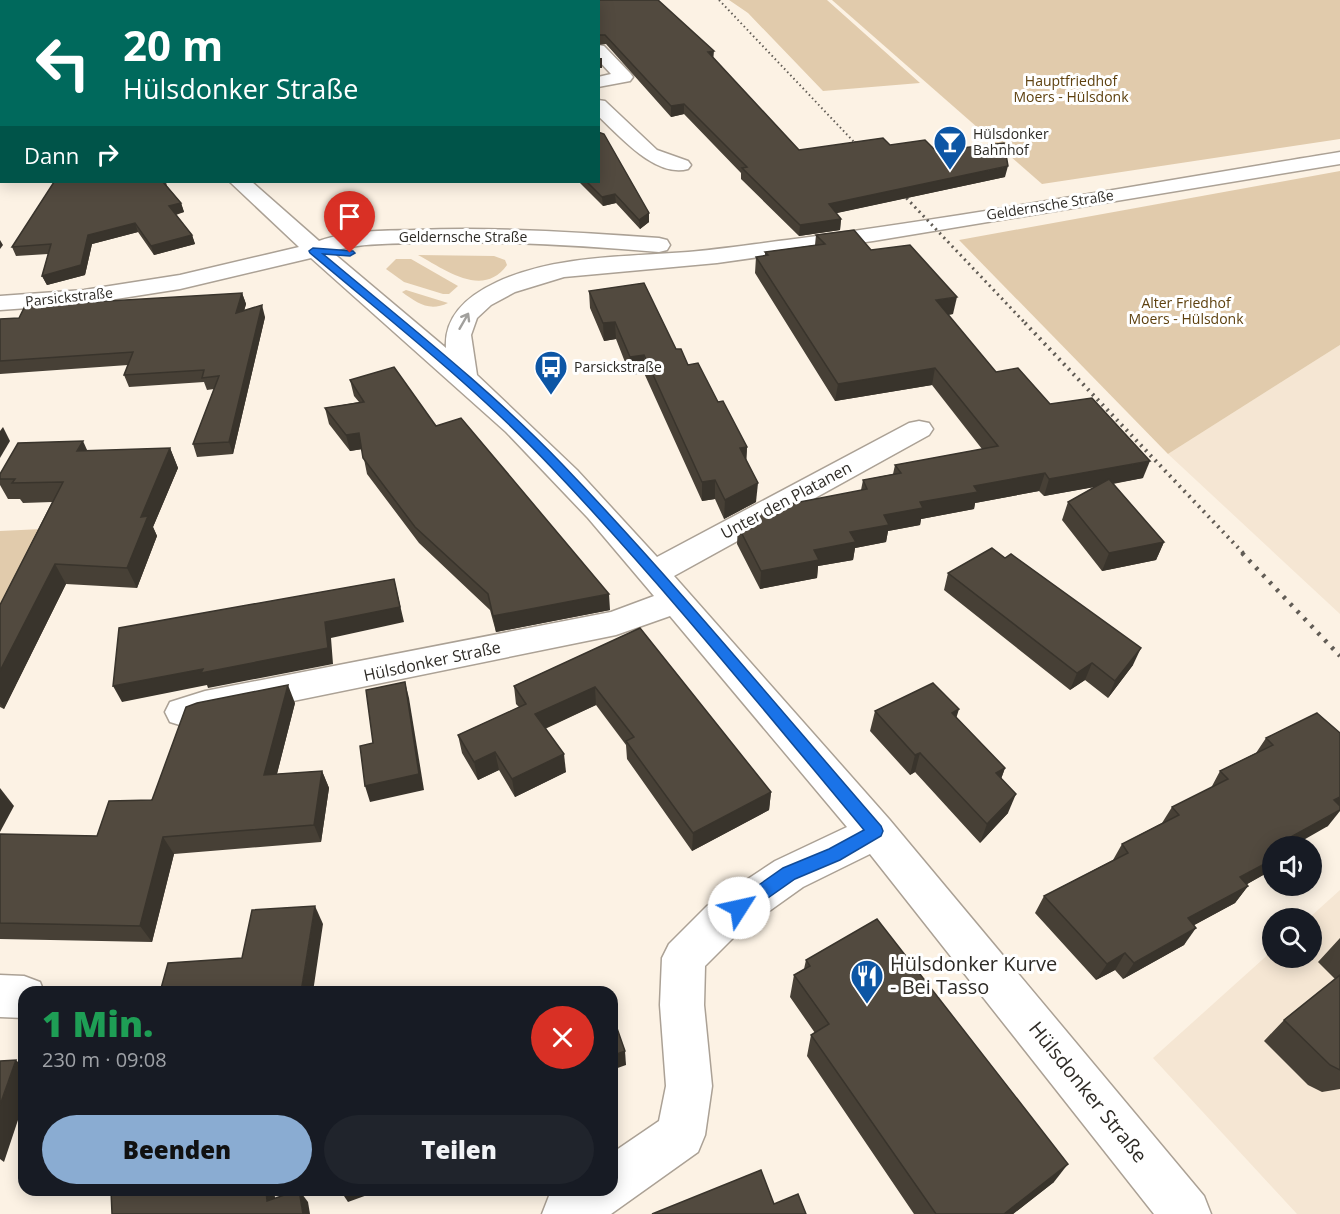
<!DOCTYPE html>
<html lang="de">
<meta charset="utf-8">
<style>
:root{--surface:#171b24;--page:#20242c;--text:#f1f3f6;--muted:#9ea1a6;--accent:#8aacd2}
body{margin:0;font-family:"Open Sans",sans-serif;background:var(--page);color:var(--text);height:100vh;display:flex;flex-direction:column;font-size:22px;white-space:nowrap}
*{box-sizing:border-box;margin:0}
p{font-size:20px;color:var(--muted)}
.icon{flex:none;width:33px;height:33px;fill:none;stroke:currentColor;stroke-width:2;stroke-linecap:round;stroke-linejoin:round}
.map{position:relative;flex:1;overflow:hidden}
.details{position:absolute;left:18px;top:986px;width:600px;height:210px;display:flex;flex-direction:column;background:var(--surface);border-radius:18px;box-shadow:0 3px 15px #0003}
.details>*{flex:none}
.banner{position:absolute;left:0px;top:0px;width:600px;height:183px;box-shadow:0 3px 15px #0003;background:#00695c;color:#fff;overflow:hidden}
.tools{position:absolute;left:1262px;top:836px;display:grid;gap:12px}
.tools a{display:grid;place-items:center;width:60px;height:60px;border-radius:50%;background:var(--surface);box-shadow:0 3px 15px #0003;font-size:30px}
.pin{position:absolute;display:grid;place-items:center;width:51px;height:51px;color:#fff;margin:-62px -26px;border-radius:50% 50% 50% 0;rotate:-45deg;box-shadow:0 0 6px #0007}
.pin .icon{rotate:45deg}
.me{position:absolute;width:66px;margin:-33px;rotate:55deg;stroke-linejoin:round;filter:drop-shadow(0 0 4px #0008)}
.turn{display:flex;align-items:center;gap:21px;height:126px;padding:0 24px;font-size:27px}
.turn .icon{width:78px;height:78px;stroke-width:2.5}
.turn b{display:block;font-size:42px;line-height:51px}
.then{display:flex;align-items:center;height:57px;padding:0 24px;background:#0003;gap:12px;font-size:22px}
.round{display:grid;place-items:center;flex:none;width:63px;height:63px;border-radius:32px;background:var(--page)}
.headline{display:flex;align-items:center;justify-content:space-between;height:102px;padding:0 24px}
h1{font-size:36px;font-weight:800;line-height:45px;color:#1e9e55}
.primary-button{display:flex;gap:12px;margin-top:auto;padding:12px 24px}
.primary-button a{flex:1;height:69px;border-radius:36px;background:var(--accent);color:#111;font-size:24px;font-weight:800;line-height:69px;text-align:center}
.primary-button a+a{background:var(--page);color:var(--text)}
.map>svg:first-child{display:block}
.built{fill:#f5e6d3}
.green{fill:#e1cbac}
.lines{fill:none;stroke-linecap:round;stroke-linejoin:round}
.minor-casing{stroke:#aba195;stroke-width:3}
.minor{fill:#fff;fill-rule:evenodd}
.rail-far3{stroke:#615c55;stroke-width:2;stroke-dasharray:1.5 3;stroke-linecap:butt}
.rail-far2{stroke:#615c55;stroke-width:3;stroke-dasharray:2 4;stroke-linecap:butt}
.rail-far1{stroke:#615c55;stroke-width:4;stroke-dasharray:2 5;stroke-linecap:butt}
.rail{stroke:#615c55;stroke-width:4.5;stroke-dasharray:3 7;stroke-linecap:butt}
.wall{fill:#474036}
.shaded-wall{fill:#39342c}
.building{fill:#524a3f;stroke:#39342c;stroke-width:1.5}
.oneway{stroke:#a1a09d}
.route{fill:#1a73e8;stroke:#114b97;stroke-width:1.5}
.labels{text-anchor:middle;stroke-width:6;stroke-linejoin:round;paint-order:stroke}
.far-park-label{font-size:14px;fill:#5e410f;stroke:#fff}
.far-poi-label{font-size:14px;fill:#2e2b26;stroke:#fff;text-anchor:start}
.far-street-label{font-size:14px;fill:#2e2b26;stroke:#fff}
.street-label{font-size:16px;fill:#2e2b26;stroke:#fff}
.near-poi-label{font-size:20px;fill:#2e2b26;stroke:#fff;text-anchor:start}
.near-street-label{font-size:20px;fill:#2e2b26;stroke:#fff}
</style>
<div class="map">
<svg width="1340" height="1214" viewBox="0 0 1340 1214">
<rect width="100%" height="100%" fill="#fcf2e4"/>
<g class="built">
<path d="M1340 345V614L1168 454Z"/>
<path d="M1340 890V1214H1297L1153 1058 1272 951V957H1311L1309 918Z"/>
</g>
<g class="green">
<path d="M729 0H827L920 83 823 91 748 13Z"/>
<path d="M832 0H1340V139L1042 184Z"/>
<path d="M1340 171V345L1168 454 959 240Z"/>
<path d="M418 255 494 256 505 260 507 265C483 299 444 269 418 255Z"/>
<path d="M396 259H411L458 286 449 294H443L404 282 386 269Z"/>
<path d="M406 290 448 303C429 312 417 303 402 292Z"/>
<path d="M42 529 0 611V531Z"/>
</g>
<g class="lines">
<g class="minor-casing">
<g id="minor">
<path d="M111 0H127V2H112Z"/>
<path d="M427 0H443V2H428Z"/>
<path d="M598 45 604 46 630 73 633 77 630 81 598 87V77L611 74 598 60Z"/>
<path d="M598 100 605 101 657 150 688 161 691 165 688 169C655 178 620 136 598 116Z"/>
<path d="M1340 152V164L873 241 717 263 564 277 515 292 491 305 477 318 471 335 477 375 577 470 657 557 909 423 919 421 929 423 933 429 929 435 674 576 889 819 1204 1196 1211 1214H1154L870 854 803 887 737 934 705 966 704 1005 712 1086 705 1135 698 1152 611 1214H542L549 1196 559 1190H612V1153L659 1121 666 1086 660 1005 662 958 669 944 707 906 775 861 847 827 670 616 616 635 205 719 183 726 170 722 165 712 170 702 205 691 611 612 654 596 588 518 506 432 311 258 180 289 84 304 0 310V296L84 290 180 275 299 247 230 182H252L319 241C349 230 383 231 415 230 497 227 577 232 659 238L667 240 670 245 667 250 659 252C577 245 495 240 413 243 386 244 356 243 332 252L446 348C444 315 469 295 497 282 556 255 625 257 688 252 721 249 754 244 787 240 972 216 1156 182 1340 152Z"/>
<path d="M0 975 24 976 40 982 44 992H24V1018L0 1017Z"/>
</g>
</g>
<use href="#minor" class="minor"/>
<path class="rail-far3" d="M719 0 855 143"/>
<g class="rail-far2">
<path d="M854 142 866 155"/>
<path d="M894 185 1026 324"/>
</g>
<path class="rail-far1" d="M1025 323 1244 554"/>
<path class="rail" d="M1242 553 1340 656"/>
</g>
<g class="wall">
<path d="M482 0H658L799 150 890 145 936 151 1005 177 836 213 841 219 840 230 799 236 741 179V173L684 114 671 117 606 44 598 45V2H483Z"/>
<path d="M54 182H166L167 186 181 203 184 212 176 215 192 235 195 244 154 255 138 232 92 244 85 275 47 285 42 276 48 254 16 256 12 247Z"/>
<path d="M579 182H598L649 213V222L640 229 616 203 603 206Z"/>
<path d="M816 235 871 250 953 314 948 315 996 372 1050 404 1143 478 1113 484 1164 542 1156 560 1102 571 1062 520 1068 502 1095 487 1044 496 1039 491 975 503 974 509 921 519 920 525 888 531 886 542 855 548 853 560 818 566 817 578 760 589 737 544 738 526 861 490 863 480 893 474 895 465 982 449 932 385 835 401 755 273 756 257 765 256V252L815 245Z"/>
<path d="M589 291 676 349 718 402 747 447 746 461 756 502 724 519 715 499 702 501 644 373 630 375 616 339 604 341 590 308Z"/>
<path d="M242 293 246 304 244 311 265 317 233 454 197 457 193 444 214 389 207 390 204 382 129 387 124 375 128 365 0 374V319L19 318Z"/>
<path d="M350 380 436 426 610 610 496 632 490 610 419 543 367 474 362 449 350 451 329 424 325 408 359 402 354 396Z"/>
<path d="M170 448 178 468 153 527 157 536 137 588 66 584 4 709 0 707V605L52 502 23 503 20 499H8L0 485V474L87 451Z"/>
<path d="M948 573 1133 665 1108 698 1085 680 1070 690 944 590Z"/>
<path d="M640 628 771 792 769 810 692 851 627 759 626 745 596 705 545 729 566 772 515 797 499 770 478 780 462 753 458 735 519 707 516 704 514 686Z"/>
<path d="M295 703 277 774 322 771 329 788 321 842 174 854 152 942 0 939V834L97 836Z"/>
<path d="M875 711 956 718 1005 768 1001 779 1008 813 980 843 915 772 910 775 870 731Z"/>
<path d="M1317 713 1328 826 1272 846V870L1247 884 1248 886 1235 903 1194 925 1184 945 1123 979 1115 970 1096 980 1035 913 1044 896 1113 860 1122 844 1162 823 1172 807 1211 788 1220 771 1256 753 1266 738Z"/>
<path d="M1340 938V1089L1322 1092 1308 1085 1264 1041 1284 1020 1335 979 1318 962Z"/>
<path d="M806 960 1054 1182 1013 1214H914L807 1056 811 1035 815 1033 790 997 794 975 804 969Z"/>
</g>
<g class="shaded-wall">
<path d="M714 51 713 61 708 52Z"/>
<rect x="598" y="58" width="4" height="10"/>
<path d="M684 104V114L671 117V106Z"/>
<path d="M2 146V162L0 164V148Z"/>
<path d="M1008 166 1005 177 828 215 829 204Z"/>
<path d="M615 194 616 203 603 206 602 197Z"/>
<path d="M181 203 184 212 172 215 169 206Z"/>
<path d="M649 213V222L640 229 639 220Z"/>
<path d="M841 219 840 230 799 236 800 225Z"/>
<path d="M135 223 138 232 92 244 85 275 47 285 42 276 88 235Z"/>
<path d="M192 235 195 244 154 255 151 246Z"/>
<path d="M0 240 3 245 0 249Z"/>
<path d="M242 293 246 304 240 325 236 313Z"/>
<path d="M957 297 953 314 933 317 936 300Z"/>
<path d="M262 305 265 317 233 454 229 442Z"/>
<path d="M615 322 616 339 604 341 603 323Z"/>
<path d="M644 355V373L630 375V357Z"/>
<path d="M935 368 932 385 835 401 838 384Z"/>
<path d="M3 427 10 441 0 458V431Z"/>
<path d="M359 433 363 449 350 451 346 435Z"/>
<path d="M83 441 92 461 77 451Z"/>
<path d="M747 447 746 466 740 448Z"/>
<path d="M170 448 178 468 153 527 157 536 137 588 127 568 141 517Z"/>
<path d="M1150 461 1143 478 1044 496 1049 479Z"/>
<path d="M1045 473 1039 491 975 503 974 509 921 519 920 525 888 531 886 542 855 548 853 560 818 566 817 578 760 589 761 571 814 550 884 515 920 502 974 486Z"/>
<path d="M715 480V499L702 501V482Z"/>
<path d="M758 483 756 502 724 519 725 500Z"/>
<path d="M1164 542 1156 560 1102 571 1109 553Z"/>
<path d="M55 564 66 584 4 709 0 703V671Z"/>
<path d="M394 579 404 622 331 638 333 664 208 688 207 685 122 702 113 686 325 622Z"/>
<path d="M609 594 610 610 496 632 493 616Z"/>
<path d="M1141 648 1133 665 1108 698 1115 681Z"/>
<path d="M1092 663 1085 680 1070 690 1077 673Z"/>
<path d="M405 682 409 698 424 790 370 802 365 786Z"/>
<path d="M288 685 295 703 272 793 264 775Z"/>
<path d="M595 687 596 705 537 732 535 714Z"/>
<path d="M959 709 953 729 952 713Z"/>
<path d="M495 752 499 770 478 780 474 762Z"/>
<path d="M920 753 915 772 910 775 915 755Z"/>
<path d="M564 754 566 772 515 797 512 779Z"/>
<path d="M1005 768 998 787 996 773Z"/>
<path d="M322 771 329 788 321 842 314 825Z"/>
<path d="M0 788 14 806 0 832Z"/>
<path d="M771 792 769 810 692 851 693 833Z"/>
<path d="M1016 794 1008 813 980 843 987 824Z"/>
<path d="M1340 797V808L1334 800Z"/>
<path d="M1340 810V811L1328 826 1293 846 1289 838Z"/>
<path d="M163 837 174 854 152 942 140 926Z"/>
<path d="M1272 860V870L1228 895 1240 877Z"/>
<path d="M1248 886 1235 903 1176 935 1188 918Z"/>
<path d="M315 906 323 924 313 992H301Z"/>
<path d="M1196 928 1184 945 1123 979 1134 963Z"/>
<path d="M1125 953 1115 970 1096 980 1107 964Z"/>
<path d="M625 1051 626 1065 612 1070V1056Z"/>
<path d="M16 1060 24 1068V1102L4 1162 0 1159V1105Z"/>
<path d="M1068 1164 1054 1182 1013 1214H1004Z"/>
<path d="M266 1190H274L277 1213 267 1201Z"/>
<path d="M299 1190 308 1202 310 1214H303Z"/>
<path d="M340 1190H381L348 1202Z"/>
</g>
<g class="building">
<path d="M0 0H61L62 2H2V146L0 148Z"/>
<path d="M171 0H327L328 2H172Z"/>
<path d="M377 0H418L419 2H378Z"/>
<path d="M488 0H658L714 51 708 52 799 150 883 138 890 145 925 140 936 151 1004 143 1008 166 829 204 841 219 800 225 742 168 747 167 684 104 671 106 605 35H598V2H489Z"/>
<path d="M598 132 604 134 649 213 639 220 615 194 602 197 587 182H598Z"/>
<path d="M54 182H163L181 203 169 206 192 235 151 246 135 223 88 235 81 265 42 276 51 244 12 247Z"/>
<path d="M854 230 871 250 910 245 957 297 936 300 996 372 1018 368 1050 404 1092 398 1150 461 1049 479 1045 473 974 486 978 492 920 502 923 508 884 515 889 525 850 532 856 542 814 550 819 560 761 571 738 526 774 507 867 489 863 480 901 473 895 465 998 446 935 368 838 384 756 257 768 255 765 252 825 244 816 235Z"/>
<path d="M644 283 676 349H681L688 365 698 363 718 402 723 401 747 447 740 448 758 483 725 500 715 480 702 482 644 355 630 357 615 322 603 323 589 291Z"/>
<path d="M242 293 236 313 262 305 229 442 193 444 219 376 202 378 204 370 124 375 133 352 0 361V319L19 318 25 306Z"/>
<path d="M394 367 436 426 461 418 609 594 493 616 488 594 415 527 363 458 359 433 346 435 325 408 364 402 350 380Z"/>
<path d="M83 441 77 451 170 448 141 517 148 516 127 568 55 564 0 671V605L63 482 12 483 15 479H0V474L18 443Z"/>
<path d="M1109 479 1164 542 1109 553 1068 502Z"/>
<path d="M992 548 1005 558 1011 554 1141 648 1115 681 1092 663 1077 673 948 573Z"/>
<path d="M394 579 400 607 325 622 328 648 201 673 203 669 113 686 119 628Z"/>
<path d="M640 628 771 792 693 833 626 741 634 737 595 687 535 714 564 754 512 779 495 752 474 762 458 735 526 704 514 686Z"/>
<path d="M405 682 419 774 365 786 360 746 373 743 366 690Z"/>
<path d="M933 683 959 709 952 713 1005 768 996 773 1016 794 987 824 920 753 915 755 875 711Z"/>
<path d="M288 685 264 775 322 771 314 825 163 837 140 926 0 923V834L97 836 109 801 152 800 186 707 197 703Z"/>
<path d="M1317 713 1340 733V797L1334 800 1340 806V810L1289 838 1296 846H1272V860L1240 877 1248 886 1188 918 1196 928 1134 963 1125 953 1107 964 1044 896 1128 853 1122 844 1179 815 1172 807 1228 779 1220 771 1273 745 1266 738Z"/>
<path d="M315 906 301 992H160L168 963 242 958 252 910Z"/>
<path d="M877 919 1068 1164 1004 1214H936L811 1035 829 1024 794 975 810 966 806 960Z"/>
<path d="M1340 975V1070L1330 1065 1284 1020Z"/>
<path d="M612 1014 625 1051 612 1056Z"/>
<path d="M16 1060 0 1105V1061Z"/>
<path d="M761 1170 774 1204 798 1194 806 1214H652Z"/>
<path d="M111 1190H266L267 1201 299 1190 303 1214H112Z"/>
</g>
<defs><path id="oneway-shaft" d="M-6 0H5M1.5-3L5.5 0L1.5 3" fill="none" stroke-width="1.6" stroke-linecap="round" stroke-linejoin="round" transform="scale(1.5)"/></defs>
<use class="oneway" href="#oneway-shaft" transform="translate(464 321) rotate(-60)"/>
<path class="route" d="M313 248 353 251 355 253 350 256 323 254C404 322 489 388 562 464 673 580 776 705 881 826L883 831 881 836 840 860 795 879 745 914 739 916 733 914 730 908 733 903 783 868 829 849 864 830C762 708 662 584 553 469 479 390 393 323 310 253L309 251Z"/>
<defs>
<g id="bar-pin" transform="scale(1.725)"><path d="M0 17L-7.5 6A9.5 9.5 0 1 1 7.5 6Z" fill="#0d56a5" stroke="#fff"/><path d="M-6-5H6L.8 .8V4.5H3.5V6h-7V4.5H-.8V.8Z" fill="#fff"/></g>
<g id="bus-pin" transform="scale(1.725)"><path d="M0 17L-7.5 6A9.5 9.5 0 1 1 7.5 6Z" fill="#0d56a5" stroke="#fff"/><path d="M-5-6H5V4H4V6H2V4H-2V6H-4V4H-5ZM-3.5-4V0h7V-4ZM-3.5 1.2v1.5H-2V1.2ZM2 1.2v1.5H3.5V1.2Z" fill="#fff"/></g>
<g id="restaurant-pin" transform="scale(1.725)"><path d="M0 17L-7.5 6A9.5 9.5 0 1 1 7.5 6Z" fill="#0d56a5" stroke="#fff"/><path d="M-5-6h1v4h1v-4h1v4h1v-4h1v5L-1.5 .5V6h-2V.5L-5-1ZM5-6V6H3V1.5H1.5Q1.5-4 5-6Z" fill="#fff"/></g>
</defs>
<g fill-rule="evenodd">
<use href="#bar-pin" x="950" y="142"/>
<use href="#bus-pin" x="551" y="367"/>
<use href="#restaurant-pin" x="867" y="976"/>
</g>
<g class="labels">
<g class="far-park-label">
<text x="1071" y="86">Hauptfriedhof<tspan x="1071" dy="16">Moers - Hülsdonk</tspan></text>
<text x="1186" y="308">Alter Friedhof<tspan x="1186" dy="16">Moers - Hülsdonk</tspan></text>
</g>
<g class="far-poi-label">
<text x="973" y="139">Hülsdonker<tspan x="973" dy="16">Bahnhof</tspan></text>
<text x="574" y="372">Parsickstraße</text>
</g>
<g class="far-street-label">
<text transform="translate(1050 205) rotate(-9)" y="5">Geldernsche Straße</text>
<text x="463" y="242">Geldernsche Straße</text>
<text transform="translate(69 297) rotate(-6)" y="5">Parsickstraße</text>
</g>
<g class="street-label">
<text transform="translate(786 500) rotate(-28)" y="6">Unter den Platanen</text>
<text transform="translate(432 661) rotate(-12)" y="6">Hülsdonker Straße</text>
</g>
<g class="near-poi-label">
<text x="890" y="971">Hülsdonker Kurve<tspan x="890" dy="23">- Bei Tasso</tspan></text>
</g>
<g class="near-street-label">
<text transform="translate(1088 1092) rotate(51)" y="7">Hülsdonker Straße</text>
</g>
</g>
</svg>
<div class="tools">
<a><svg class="icon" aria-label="sound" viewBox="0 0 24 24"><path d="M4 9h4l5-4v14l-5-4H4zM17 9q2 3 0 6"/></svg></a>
<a><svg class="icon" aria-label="search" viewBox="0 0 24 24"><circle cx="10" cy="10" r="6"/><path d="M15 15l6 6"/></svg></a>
</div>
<div class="pin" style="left:350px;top:253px;background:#d93025"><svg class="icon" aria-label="arrive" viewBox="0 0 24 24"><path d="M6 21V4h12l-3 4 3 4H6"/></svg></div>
<svg class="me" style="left:739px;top:908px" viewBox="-20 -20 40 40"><circle r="19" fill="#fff"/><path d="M0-13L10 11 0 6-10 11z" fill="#1a73e8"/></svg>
<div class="banner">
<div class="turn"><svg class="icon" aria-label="left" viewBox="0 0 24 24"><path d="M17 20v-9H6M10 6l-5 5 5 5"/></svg><div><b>20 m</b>Hülsdonker Straße</div></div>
<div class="then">Dann<svg class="icon" aria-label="right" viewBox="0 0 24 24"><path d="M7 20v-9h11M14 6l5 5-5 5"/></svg></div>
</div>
<section class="details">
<div class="headline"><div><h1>1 Min.</h1><p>230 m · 09:08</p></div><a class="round" style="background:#d93025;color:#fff"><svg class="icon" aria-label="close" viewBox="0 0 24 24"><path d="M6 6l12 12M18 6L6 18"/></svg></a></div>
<div class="primary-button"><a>Beenden</a><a>Teilen</a></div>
</section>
</div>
